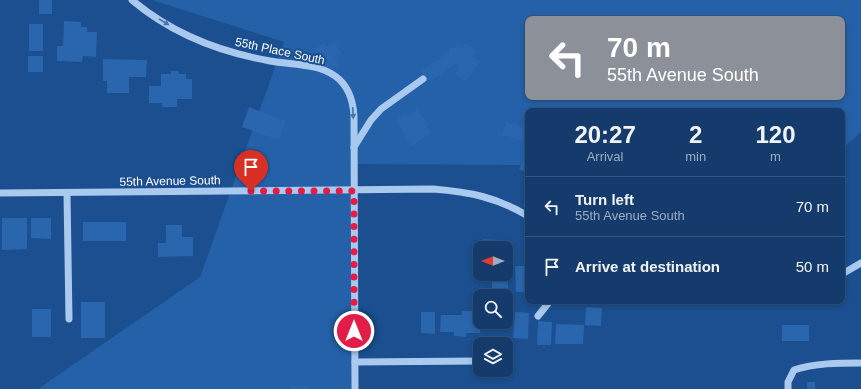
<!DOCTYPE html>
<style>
:root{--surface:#143b6b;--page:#1d4271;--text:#f1f3f6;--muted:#9dadc1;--line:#33557e}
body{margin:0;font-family:Helvetica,sans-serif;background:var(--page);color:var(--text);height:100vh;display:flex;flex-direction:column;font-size:15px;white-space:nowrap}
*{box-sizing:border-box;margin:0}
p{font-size:13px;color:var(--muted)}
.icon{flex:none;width:22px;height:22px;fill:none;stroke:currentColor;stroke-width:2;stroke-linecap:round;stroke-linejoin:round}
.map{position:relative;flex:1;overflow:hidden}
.sheet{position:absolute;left:525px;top:108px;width:320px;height:196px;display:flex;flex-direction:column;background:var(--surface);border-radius:8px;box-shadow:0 2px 6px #0003,0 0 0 1px var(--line)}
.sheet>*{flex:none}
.banner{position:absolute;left:525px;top:16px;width:320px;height:84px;border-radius:8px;box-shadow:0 2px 6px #0003,0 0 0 1px var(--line);background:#8c9099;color:#fff;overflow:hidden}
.needle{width:26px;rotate:270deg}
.buttons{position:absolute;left:473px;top:241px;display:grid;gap:8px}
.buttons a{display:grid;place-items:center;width:40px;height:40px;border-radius:8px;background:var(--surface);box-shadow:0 2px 6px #0003,0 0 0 1px var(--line);font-size:20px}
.pin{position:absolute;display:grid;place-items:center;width:34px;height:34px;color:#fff;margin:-41px -17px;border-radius:50% 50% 50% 0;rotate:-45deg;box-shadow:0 0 4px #0007}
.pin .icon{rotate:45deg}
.me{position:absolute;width:44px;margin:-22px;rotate:0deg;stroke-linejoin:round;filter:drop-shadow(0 0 3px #0008)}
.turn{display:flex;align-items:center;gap:14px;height:84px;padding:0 16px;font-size:18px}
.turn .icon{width:52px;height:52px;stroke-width:2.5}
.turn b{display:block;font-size:28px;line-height:34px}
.eta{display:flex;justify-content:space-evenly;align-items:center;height:68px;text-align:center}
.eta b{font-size:24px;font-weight:700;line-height:28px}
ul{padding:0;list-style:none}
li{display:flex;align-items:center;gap:12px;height:60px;padding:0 16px;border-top:1px solid var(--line)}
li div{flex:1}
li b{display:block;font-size:15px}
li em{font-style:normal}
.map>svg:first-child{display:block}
.green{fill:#2461a8;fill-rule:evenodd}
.building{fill:#2a66ad}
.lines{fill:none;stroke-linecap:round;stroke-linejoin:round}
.minor{stroke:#a9c9ee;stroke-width:7}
.oneway{fill:#4674ac}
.route{stroke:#e11d48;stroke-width:7;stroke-dasharray:0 12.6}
.labels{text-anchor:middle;stroke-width:4;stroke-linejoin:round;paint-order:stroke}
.street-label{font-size:12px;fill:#fff;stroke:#1b4f8f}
</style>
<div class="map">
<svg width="861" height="389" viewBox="0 0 861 389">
<rect width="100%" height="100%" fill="#1b4f8f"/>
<path class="green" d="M152 0H861V132L842 149V111H528V165L354 164 355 389H38L200 277 284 42ZM528 19H842V97H528Z"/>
<g class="building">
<rect x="39" y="0" width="13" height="14"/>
<path d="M64 21 81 22V27H87V32H97L96 57 83 56 82 62 57 61V46H63Z"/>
<rect x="29" y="24" width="14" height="27"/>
<path d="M325 43 327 47 335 43 341 54 335 57 338 65 325 71 314 48Z"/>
<path d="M465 43 476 51 472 56 480 62 465 81 455 73 460 68 455 64 429 82 421 72 447 53 451 47 454 49 458 44 462 48Z"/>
<rect x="28" y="56" width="15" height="16"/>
<path d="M103 59 147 60 146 77H129V93H107V81H103Z"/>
<path d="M171 71H178L179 74H186V79H192V99H177V107H162V103H149V86H161V74H171Z"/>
<path d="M249 107 286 121 278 140 242 127Z"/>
<path d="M417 110 429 125 427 126 430 133 412 146 396 120 406 114 408 116Z"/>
<path d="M506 122 526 128 522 141 502 135Z"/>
<path d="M528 151V173L519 169Z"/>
<path d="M2 218H27V249L2 250Z"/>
<path d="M31 218H51V239L31 238Z"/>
<rect x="83" y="222" width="43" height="19"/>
<path d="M166 225H182V237H193V256L158 257V243H166Z"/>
<path d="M483 239 504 240V248H483Z"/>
<path d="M515 266H528V292H516Z"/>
<path d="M481 274H502V277L481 276Z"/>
<path d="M492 282H508V304H506V296H492Z"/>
<rect x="81" y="302" width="24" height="36"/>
<path d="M586 307 602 308 601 326 585 325Z"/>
<rect x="32" y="309" width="19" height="28"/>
<path d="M462 311H480V333H466V337L454 336V332H440L441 315H462Z"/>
<path d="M421 312H435V334L421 333Z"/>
<path d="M515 312 529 313 528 339 513 338Z"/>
<path d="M538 321 552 322 551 345H537Z"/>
<path d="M556 324 584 325 583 344H555Z"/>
<rect x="782" y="325" width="27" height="16"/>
<rect x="807" y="382" width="8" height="7"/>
<path d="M290 385 310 386V389H290Z"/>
</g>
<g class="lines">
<g class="minor">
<path d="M132 0C171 33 220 52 270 61 291 65 317 63 335 76 348 85 353 100 354 116L355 389"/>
<path d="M354 147 371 120 381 109 423 79"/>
<path d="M0 193 433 189C470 192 496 197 528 216"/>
<path d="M67 193 69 319"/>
<path d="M842 274 861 263"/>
<path d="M538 316 550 301"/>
<path d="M355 362 480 361"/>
<path d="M788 389V382L794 370C815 363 839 363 861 363"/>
</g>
</g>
<defs><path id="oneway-solid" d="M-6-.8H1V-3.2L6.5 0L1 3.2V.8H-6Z"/></defs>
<g class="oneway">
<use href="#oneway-solid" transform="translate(164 22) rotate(31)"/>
<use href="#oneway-solid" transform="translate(353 113) rotate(87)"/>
</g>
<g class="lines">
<path class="route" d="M251 191H354V331"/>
</g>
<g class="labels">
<g class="street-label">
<text transform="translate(280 51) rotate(12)" y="4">55th Place South</text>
<text transform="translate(170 181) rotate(-1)" y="4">55th Avenue South</text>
</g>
</g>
</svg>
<div class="buttons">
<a><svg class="needle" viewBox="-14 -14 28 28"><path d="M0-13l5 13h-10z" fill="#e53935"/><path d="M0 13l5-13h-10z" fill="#9dadc1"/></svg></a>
<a><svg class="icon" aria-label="search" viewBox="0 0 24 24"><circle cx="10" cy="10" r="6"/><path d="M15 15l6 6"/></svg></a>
<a><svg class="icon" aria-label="layers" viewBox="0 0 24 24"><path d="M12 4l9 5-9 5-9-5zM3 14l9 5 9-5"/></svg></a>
</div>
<div class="pin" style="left:251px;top:191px;background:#d93025"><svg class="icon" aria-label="arrive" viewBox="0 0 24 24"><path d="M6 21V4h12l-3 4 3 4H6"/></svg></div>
<svg class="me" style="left:354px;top:331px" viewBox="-20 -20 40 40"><circle r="17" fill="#e11d48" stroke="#fff" stroke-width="3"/><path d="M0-11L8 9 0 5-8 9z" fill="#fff"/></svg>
<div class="banner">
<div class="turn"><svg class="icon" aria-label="left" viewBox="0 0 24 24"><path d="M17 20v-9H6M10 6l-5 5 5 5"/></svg><div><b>70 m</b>55th Avenue South</div></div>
</div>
<section class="sheet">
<div class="eta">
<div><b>20:27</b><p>Arrival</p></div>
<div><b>2</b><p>min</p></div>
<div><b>120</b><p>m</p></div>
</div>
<ul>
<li><svg class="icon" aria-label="left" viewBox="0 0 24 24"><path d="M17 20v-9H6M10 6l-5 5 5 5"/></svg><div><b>Turn left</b><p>55th Avenue South</p></div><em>70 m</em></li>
<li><svg class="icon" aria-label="arrive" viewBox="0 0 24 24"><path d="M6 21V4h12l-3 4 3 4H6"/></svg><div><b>Arrive at destination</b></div><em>50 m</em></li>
</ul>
</section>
</div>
